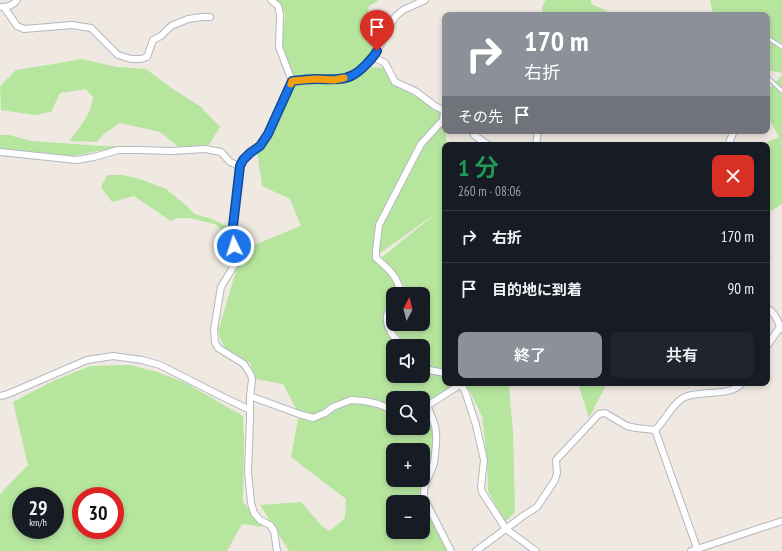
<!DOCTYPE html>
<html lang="ja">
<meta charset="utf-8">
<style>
:root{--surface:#171b24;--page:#20242c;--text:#f1f3f6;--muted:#9ea1a6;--line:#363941;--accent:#8c9099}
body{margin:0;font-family:"PT Sans Narrow","Noto Sans JP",sans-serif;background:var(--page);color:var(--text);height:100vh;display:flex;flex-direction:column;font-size:15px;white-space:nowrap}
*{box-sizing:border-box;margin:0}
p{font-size:13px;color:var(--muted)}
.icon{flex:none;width:22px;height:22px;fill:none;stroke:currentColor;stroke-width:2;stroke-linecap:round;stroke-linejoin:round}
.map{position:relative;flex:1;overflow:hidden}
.sheet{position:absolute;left:442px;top:142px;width:328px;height:244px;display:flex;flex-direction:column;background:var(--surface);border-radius:8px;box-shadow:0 2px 6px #0003}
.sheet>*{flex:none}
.banner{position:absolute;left:442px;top:12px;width:328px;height:122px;border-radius:8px;box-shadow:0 2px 6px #0003;background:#8c9099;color:#fff;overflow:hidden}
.needle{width:26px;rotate:7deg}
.tools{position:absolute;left:386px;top:287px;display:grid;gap:8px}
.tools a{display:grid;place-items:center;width:44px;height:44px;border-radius:8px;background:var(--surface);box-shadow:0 2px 6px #0003;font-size:20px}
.speed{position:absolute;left:12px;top:487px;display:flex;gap:8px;font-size:20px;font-weight:700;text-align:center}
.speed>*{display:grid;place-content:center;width:52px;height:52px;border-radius:50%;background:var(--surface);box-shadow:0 2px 6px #0003;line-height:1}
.speed small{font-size:10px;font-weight:400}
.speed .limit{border:6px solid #d22;background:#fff;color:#111}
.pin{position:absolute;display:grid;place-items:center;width:34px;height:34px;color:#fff;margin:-41px -17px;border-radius:50% 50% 50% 0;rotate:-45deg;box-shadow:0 0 4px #0007}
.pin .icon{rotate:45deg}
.me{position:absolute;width:44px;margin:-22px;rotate:356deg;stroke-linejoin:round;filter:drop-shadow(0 0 3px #0008)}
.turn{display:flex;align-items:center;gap:14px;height:84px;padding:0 16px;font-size:18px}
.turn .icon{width:52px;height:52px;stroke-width:2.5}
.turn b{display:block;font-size:28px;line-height:34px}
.then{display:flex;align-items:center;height:38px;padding:0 16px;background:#0003;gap:8px;font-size:15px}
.round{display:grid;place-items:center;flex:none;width:42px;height:42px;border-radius:8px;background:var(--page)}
.summary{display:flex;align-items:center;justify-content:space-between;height:68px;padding:0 16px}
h1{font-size:24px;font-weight:600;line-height:30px;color:#1e9e55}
.button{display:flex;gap:8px;margin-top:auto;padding:8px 16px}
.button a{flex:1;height:46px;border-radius:8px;background:var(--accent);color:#fff;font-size:16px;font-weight:600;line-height:46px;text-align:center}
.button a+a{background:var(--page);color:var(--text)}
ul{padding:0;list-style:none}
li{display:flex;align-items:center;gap:12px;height:52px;padding:0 16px;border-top:1px solid var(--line)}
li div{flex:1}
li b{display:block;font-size:15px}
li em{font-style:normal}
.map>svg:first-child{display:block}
.green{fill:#b6e59e;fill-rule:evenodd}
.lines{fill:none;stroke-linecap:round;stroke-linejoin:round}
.lane-casing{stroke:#b4b7c1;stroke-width:5}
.street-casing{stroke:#b4b7c1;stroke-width:8}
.lane{stroke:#fff;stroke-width:3}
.street{stroke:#fff;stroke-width:6}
.route-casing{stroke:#114b97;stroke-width:10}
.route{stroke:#1a73e8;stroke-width:7}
.slow{stroke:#f59e0b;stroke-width:7}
</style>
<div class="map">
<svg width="782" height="551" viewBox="0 0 782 551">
<rect width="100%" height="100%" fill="#efe9e1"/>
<g class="green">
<path d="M274 0H379L369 6 366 26 373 51 354 71 338 76 294 77 282 44 285 13Z"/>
<path d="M546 0H591V4L616 15H543L542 7Z"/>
<path d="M710 0H782V73L767 70V15H713Z"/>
<path d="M81 59 117 67 146 69 173 89 201 107 220 127 209 145 181 149 160 132 120 123 105 133 96 142 69 141C80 128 91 114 93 97L86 89 60 93 51 112 35 115 1 110 0 86 16 70 54 64Z"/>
<path d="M372 67 384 68 396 86 443 111 447 145H445V369L426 367 423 364V346H408L391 326 393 322V324H423V294H407L408 291 382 257 438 212 373 258 392 280 399 289 397 294H393V301L382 316 395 344 397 346H393V376H423V371L445 375V383H454L455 384 427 405 436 443 422 499V502H393V532H423V509L424 513V498L451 551H289L260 505 301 502 322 526 330 531 345 518 346 499 291 457 299 414 283 384 256 379 250 363 225 349 218 332 242 250 301 226 290 199 262 186 257 151 270 139 294 83H347ZM393 398H423V428H393ZM393 450H423V480H393Z"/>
<path d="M782 75V204L771 211 767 212V145H700L702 144H762L779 137 768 117H767V91Z"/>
<path d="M0 135H9L31 141 102 146H125V148L98 151 73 156 0 149Z"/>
<path d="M107 175H123L140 179 166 189 189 208 194 214 212 219 224 225 230 227V245L225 233 215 224 189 218H176L171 221 134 196 112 202 101 187Z"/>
<path d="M130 365 157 372 184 382 243 416 244 441 243 502 263 527 242 524 227 551H0V494L28 465 13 402 53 381 90 366ZM21 496H55V530H21ZM81 496H115V530H81Z"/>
<path d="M468 383H515L509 387 513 432 515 512 505 522 488 491 487 459 482 416 466 384Z"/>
<path d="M578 383H607L589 418Z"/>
</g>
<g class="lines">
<g class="lane-casing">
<g id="lane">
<path d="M767 39 771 40 782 47"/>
<path d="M767 77 782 91"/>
</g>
</g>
<g class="street-casing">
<g id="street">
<path d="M271 0 278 6 280 15 279 47 292 81"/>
<path d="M1 7C8 7 14 5 17 0"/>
<path d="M4 7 17 26 24 29 72 25 91 28 118 55 131 59H141L147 57 153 40 161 36 171 26 188 19 202 17H210"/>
<path d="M373 57 385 63 395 82 415 91 435 106 445 111"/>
<path d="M474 135 488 145"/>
<path d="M536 145 538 131"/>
<path d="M728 145 734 131"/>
<path d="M0 152 76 160 94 157 118 150H138L171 151 205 149 221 152 230 162 239 166"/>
<path d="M401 294C398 277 389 269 376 258V250L379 225 421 144 443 120 444 111"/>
<path d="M393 306C379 318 392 337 403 346"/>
<path d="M767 308C774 312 778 320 780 327L782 329"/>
<path d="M767 346 780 327"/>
<path d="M423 368 424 369 445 373"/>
<path d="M459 383 465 391 476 425 484 460 481 487 482 492 506 529 536 551"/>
<path d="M0 396 8 394 87 360 113 356 142 360 160 365 219 395 250 410"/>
<path d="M250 396 299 414 313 418 325 413 333 407 351 400 365 401 378 404 393 410"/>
<path d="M425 406H427L463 383"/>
<path d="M427 406C436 424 438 433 435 454 435 457 434 460 434 463 430 477 423 482 424 498L451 551"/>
<path d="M655 430 698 551"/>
<path d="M277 551 274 531 270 525 260 520 254 513 251 503 248 472 250 419V396L252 380 251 375 244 364 218 348 215 342 214 329 221 287 235 264 237 256 232 236 239 166 243 160 250 153 260 146 268 134 292 81 316 79 334 80 346 78 354 75 373 57 377 51 395 17 403 10 425 0"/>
<path d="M476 551 523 516 537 507 555 480 557 473 556 460 599 414 605 413 627 426 636 428 655 430C665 421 674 401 685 397 701 390 731 397 742 383"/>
<path d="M691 551 782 521"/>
</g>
</g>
<use href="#lane" class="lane"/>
<use href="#street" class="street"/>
</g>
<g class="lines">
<g class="route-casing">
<path id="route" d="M234 246 232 236 233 226 240 166 243 160 250 153 260 146 268 134 292 81C300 80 309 79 317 79 329 79 342 81 353 75 361 71 373 58 377 51"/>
</g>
<use href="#route" class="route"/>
<path class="slow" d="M291 84 292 81 316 79 334 80 344 78"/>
</g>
</svg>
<div class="tools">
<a><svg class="needle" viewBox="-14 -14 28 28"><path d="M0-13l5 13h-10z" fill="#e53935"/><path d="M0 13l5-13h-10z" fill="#9ea1a6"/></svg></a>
<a><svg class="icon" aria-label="sound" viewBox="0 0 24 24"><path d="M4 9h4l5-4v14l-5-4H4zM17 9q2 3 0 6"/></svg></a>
<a><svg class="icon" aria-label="search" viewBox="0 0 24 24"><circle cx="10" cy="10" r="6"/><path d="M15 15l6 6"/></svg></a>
<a>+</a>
<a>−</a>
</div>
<div class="speed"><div>29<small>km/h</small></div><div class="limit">30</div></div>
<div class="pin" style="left:377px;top:51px;background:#d93025"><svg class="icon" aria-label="arrive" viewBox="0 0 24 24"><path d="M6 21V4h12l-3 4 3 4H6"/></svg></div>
<svg class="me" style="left:234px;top:246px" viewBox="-20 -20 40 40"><circle r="17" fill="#1a73e8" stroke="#fff" stroke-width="3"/><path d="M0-11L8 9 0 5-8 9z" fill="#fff"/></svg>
<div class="banner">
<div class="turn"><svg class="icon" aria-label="right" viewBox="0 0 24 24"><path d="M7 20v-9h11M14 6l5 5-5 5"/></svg><div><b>170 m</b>右折</div></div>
<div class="then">その先<svg class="icon" aria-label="arrive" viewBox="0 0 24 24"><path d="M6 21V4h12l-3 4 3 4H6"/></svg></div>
</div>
<section class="sheet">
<div class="summary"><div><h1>1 分</h1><p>260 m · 08:06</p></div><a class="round" style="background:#d93025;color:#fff"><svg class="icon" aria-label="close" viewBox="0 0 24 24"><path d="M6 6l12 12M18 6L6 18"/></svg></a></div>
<ul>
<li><svg class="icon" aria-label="right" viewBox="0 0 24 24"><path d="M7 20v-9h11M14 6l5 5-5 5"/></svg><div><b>右折</b></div><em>170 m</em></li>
<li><svg class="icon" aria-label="arrive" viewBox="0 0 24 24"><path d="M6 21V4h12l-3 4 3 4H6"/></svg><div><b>目的地に到着</b></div><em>90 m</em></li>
</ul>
<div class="button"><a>終了</a><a>共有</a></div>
</section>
</div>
